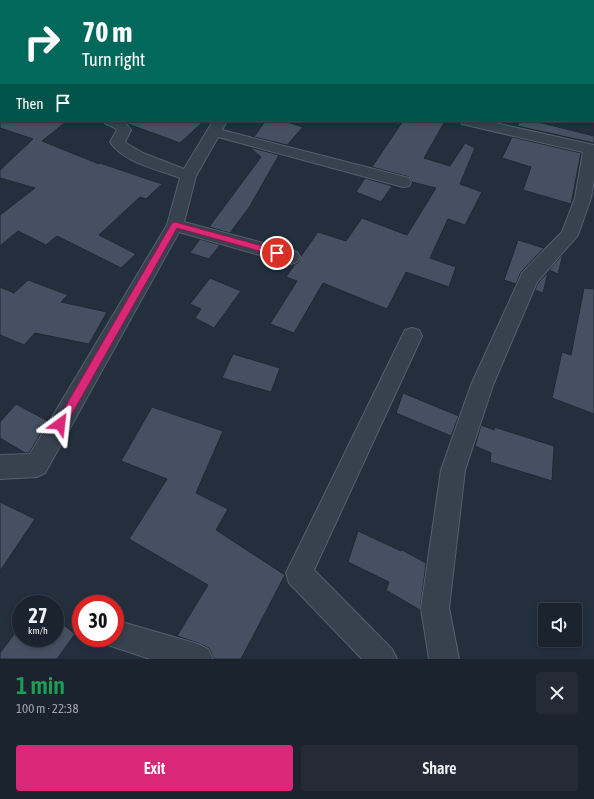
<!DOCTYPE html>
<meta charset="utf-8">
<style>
:root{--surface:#1b232e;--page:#242b36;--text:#f1f3f6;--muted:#a0a4aa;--line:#39404a;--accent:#db2777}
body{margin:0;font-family:"Asap Condensed",sans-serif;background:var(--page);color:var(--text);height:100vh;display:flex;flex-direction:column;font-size:15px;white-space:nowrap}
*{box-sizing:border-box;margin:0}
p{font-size:13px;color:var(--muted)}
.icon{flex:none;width:22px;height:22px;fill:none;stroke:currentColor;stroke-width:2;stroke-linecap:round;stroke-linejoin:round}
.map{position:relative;height:659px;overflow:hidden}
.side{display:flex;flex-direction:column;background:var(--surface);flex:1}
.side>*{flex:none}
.banner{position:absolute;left:0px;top:0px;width:594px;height:122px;box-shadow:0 2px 6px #0003,0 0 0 1px var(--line);background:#00695c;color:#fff;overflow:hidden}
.controls{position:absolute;left:538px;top:603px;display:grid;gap:8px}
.controls a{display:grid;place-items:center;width:44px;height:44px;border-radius:4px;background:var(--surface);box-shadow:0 2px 6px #0003,0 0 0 1px var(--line);font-size:20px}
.speed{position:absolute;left:12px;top:595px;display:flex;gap:8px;font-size:20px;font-weight:700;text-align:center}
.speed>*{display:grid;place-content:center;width:52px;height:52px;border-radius:50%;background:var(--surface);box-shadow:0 2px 6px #0003,0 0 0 1px var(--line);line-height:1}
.speed small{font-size:10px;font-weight:400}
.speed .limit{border:6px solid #d22;background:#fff;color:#111}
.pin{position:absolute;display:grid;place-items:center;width:34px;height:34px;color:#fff;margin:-17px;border:2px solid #fff;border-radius:50%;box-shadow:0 1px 4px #0007}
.me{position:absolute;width:44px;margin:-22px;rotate:30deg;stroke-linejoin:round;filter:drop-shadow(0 0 3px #0008)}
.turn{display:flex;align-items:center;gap:14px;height:84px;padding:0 16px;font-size:18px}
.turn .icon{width:52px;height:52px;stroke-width:2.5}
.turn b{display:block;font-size:28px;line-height:34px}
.then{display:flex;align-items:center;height:38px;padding:0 16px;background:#0003;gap:8px;font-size:15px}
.round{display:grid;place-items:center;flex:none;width:42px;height:42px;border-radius:4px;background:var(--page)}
.summary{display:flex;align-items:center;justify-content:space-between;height:68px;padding:0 16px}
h1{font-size:24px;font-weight:600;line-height:30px;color:#1e9e55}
.primary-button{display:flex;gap:8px;margin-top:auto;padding:8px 16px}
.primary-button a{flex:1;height:46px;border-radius:4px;background:var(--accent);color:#fff;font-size:16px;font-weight:600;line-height:46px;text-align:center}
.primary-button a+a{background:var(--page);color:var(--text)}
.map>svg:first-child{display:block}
.building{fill:#455162;stroke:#1f2835}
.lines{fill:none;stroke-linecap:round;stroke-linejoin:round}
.minor-casing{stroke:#565f6c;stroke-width:2}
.minor{fill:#38414e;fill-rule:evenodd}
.route{fill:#db2777;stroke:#8e194d}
</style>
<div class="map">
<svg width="594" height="659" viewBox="0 0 594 659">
<rect width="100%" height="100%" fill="#242f3e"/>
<g class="building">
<path d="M0 121H67L42 141 99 164 100 163 162 184 146 199 140 197 99 235 136 254 121 268 57 236 46 245 18 231 0 246V215L35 188 0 178V170L33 139 0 128Z"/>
<path d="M128 121H204L180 143 128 124Z"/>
<path d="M265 121H284L303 127 287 145 254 137Z"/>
<path d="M403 121H445L424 158 450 166 465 143 475 148 460 184 482 192 465 225 448 219 430 258 456 267 449 287 406 272 387 309 323 283 294 333 270 324 297 281 286 277 295 264 298 263 301 256 318 232 346 241 362 218 407 235 436 188 412 182 409 177 372 167Z"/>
<path d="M520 121H534L594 136V143L517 126Z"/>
<path d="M512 137 581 153 571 204 523 190 531 167 502 158Z"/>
<path d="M249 147 279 155 250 206 230 233 209 227 261 157Z"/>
<path d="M365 178 392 186 381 202 356 192Z"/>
<path d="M200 239 220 245 209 259 190 253Z"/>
<path d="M518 240 544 248 521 272 516 284 504 280Z"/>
<path d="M563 254 558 274 549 270Z"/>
<path d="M548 272 543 293 535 290 538 283Z"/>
<path d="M210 278 241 291 214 328 195 318 201 309 190 304Z"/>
<path d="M28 280 68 295 61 302 107 312 89 344 35 333 24 345 0 335V287L14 293Z"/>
<path d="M584 288 594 289V414L552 398 562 352 571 355Z"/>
<path d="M233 354 280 368 271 392 222 378Z"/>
<path d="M403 393 459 416 451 436 396 413Z"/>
<path d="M16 404 48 421 29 453H25L0 438V422Z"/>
<path d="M152 407 223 431 196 493 228 509 216 530 285 575 241 659H214L209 648 198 643 177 636 208 585 129 539 167 479 121 461Z"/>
<path d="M481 425 494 430V427L554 446 552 481 490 462 491 453 475 446Z"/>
<path d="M0 502 35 519 0 571Z"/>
<path d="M358 531 401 551 402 550 426 563 420 610 386 590 389 582 348 562Z"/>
<path d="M55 618 75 634 57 659H0V653L21 625V638H55Z"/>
</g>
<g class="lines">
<g class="minor-casing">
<g id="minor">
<path d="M158 0H170L158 1Z"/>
<path d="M272 0H283L272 1Z"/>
<rect x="292" y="0" width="17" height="1"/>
<path d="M433 0H444L433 1Z"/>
<path d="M532 0H544L532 1Z"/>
<rect x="0" y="15" width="1" height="6"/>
<path d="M0 72H1L0 81Z"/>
<path d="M103 121H124L131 130 125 142 126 143 143 153 184 169 213 121H227L222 130 409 178 411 182 409 186 403 187 218 137 196 176 184 222 297 252 300 257 297 262 291 264 179 232 45 473 37 477 0 479V455L30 454 167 225 180 178C157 169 124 163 110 142L117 130C113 125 106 126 103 121Z"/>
<path d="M460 121H486L594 145V179L591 198 578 235 537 282 493 385 465 470 449 608 459 659H429L421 608 441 470 471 385 520 278 522 273 562 232 575 198 583 152 462 124Z"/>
<path d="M412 328 419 330 422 336 314 570 392 649 397 659H362L289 583 286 573 405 330Z"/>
<path d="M115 620 198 644 208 649 213 659H150L105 644 102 638H115Z"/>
</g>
</g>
<use href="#minor" class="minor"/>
</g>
<path class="route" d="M175 222 277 250 281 253 277 256 177 228 64 428 60 429 57 428 55 424 57 421 172 223Z"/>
</svg>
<div class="controls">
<a><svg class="icon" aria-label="sound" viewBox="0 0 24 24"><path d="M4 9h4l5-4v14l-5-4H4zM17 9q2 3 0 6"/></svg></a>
</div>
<div class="speed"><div>27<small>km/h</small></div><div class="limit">30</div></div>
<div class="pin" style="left:277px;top:253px;background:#d93025"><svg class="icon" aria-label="arrive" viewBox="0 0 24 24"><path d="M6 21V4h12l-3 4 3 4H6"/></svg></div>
<svg class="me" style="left:60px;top:424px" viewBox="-20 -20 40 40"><path d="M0-17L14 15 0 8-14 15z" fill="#db2777" stroke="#fff" stroke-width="4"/></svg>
<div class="banner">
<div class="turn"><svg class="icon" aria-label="right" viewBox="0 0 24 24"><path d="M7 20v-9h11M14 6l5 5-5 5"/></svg><div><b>70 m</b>Turn right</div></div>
<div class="then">Then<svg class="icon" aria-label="arrive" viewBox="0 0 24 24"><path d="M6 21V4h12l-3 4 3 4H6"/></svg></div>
</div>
</div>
<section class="side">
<div class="summary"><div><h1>1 min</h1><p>100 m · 22:38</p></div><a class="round"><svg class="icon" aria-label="close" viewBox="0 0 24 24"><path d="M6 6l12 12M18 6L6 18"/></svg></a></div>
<div class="primary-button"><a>Exit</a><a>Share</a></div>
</section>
